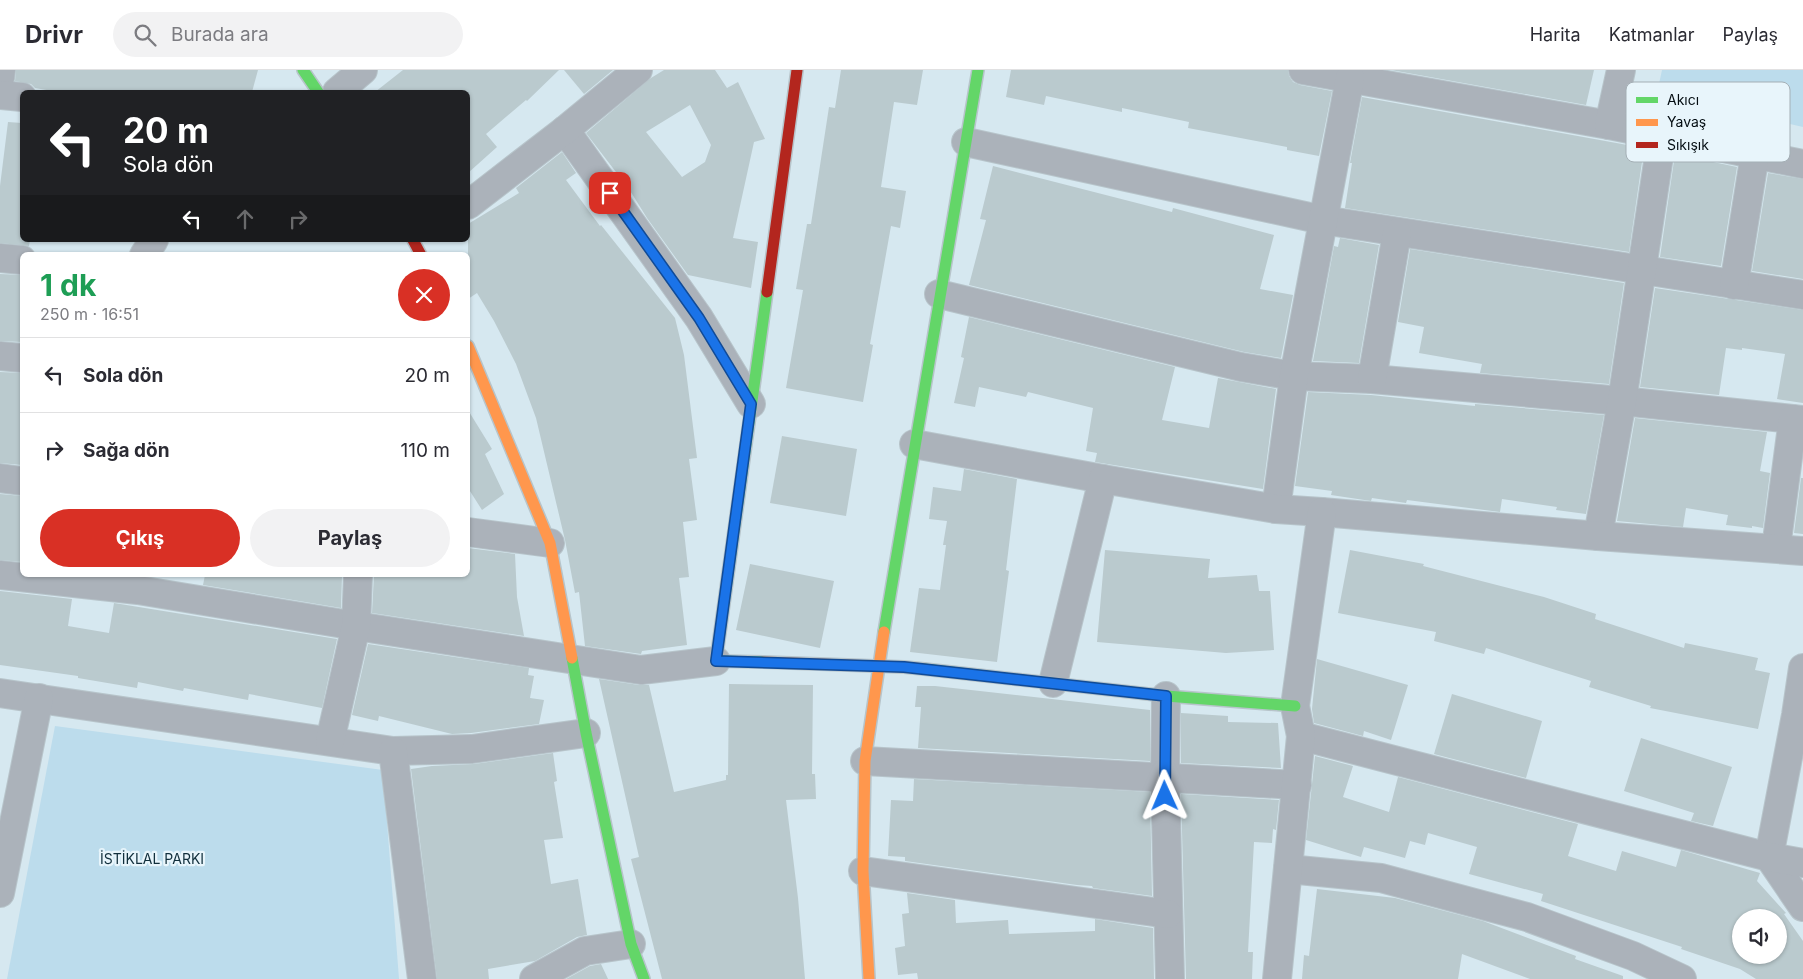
<!DOCTYPE html>
<html lang="tr">
<meta charset="utf-8">
<style>
:root{--surface:#fff;--page:#f2f2f3;--text:#2b2b33;--muted:#7c7c81;--line:#e1e1e2;--accent:#d93025}
body{margin:0;font-family:Inter,sans-serif;background:var(--page);color:var(--text);height:100vh;display:flex;flex-direction:column;font-size:19px;white-space:nowrap}
*{box-sizing:border-box;margin:0}
p{font-size:16px;color:var(--muted)}
.icon{flex:none;width:28px;height:28px;fill:none;stroke:currentColor;stroke-width:2;stroke-linecap:round;stroke-linejoin:round}
.map{position:relative;flex:1;overflow:hidden}
.drawer{position:absolute;left:20px;top:182px;width:450px;height:325px;display:flex;flex-direction:column;background:var(--surface);border-radius:8px;box-shadow:0 1px 4px #0004}
.drawer>*{flex:none}
.banner{position:absolute;left:20px;top:20px;width:450px;height:152px;border-radius:8px;box-shadow:0 1px 4px #0004;background:#202124;color:#fff;overflow:hidden}
.buttons{position:absolute;left:1732px;top:839px;display:grid;gap:10px}
.buttons a{display:grid;place-items:center;width:55px;height:55px;border-radius:50%;background:var(--surface);box-shadow:0 1px 4px #0004;font-size:25px}
.pin{position:absolute;display:grid;place-items:center;width:42px;height:42px;color:#fff;margin:-21px;border-radius:10px;box-shadow:0 2px 8px #0006}
.me{position:absolute;width:55px;margin:-28px;rotate:359deg;stroke-linejoin:round;filter:drop-shadow(0 0 4px #0008)}
.turn{display:flex;align-items:center;gap:18px;height:105px;padding:0 20px;font-size:22px}
.turn .icon{width:65px;height:65px;stroke-width:2.5}
.turn b{display:block;font-size:35px;line-height:42px}
.lanes{display:flex;align-items:center;height:48px;padding:0 20px;background:#0003;justify-content:center;gap:25px;direction:ltr}
.lanes .off{opacity:.35}
.round{display:grid;place-items:center;flex:none;width:52px;height:52px;border-radius:26px;background:var(--page)}
.head{display:flex;align-items:center;justify-content:space-between;height:85px;padding:0 20px}
h1{font-size:30px;font-weight:700;line-height:38px;color:#1e9e55}
.cta{display:flex;gap:10px;margin-top:auto;padding:10px 20px}
.cta a{flex:1;height:58px;border-radius:30px;background:var(--accent);color:#fff;font-size:20px;font-weight:700;line-height:58px;text-align:center}
.cta a+a{background:var(--page);color:var(--text)}
ul{padding:0;list-style:none}
li{display:flex;align-items:center;gap:15px;height:75px;padding:0 20px;border-top:1px solid var(--line)}
li div{flex:1}
li b{display:block;font-size:19px}
li em{font-style:normal}
header{display:flex;align-items:center;gap:30px;box-sizing:border-box;height:70px;padding:0 25px;background:var(--surface);border-bottom:1px solid var(--line)}
header strong{font-size:24px}
nav{display:flex;gap:28px;margin-inline-start:auto;font-size:18px}
.search{width:350px;height:45px;background:var(--page);display:flex;align-items:center;gap:12px;box-sizing:border-box;padding:0 18px;border-radius:28px;color:var(--muted);font-size:19px}
.map>svg:first-child{display:block}
.green{fill:#bcdcec}
.building{fill:#bacace;fill-rule:evenodd}
.lines{fill:none;stroke-linecap:round;stroke-linejoin:round}
.street-casing{stroke:#b7c4ca;stroke-width:30}
.fast-casing{stroke:#b7c4ca;stroke-width:14}
.slow-casing{stroke:#b7c4ca;stroke-width:14}
.jam-casing{stroke:#b7c4ca;stroke-width:14}
.street{stroke:#abb2ba;stroke-width:28}
.fast{stroke:#63d668;stroke-width:11}
.slow{stroke:#ff974d;stroke-width:11}
.jam{stroke:#b3261e;stroke-width:11}
.route-casing{stroke:#114b97;stroke-width:12}
.route{stroke:#1a73e8;stroke-width:9}
.labels{text-anchor:middle;stroke-width:4.5;stroke-linejoin:round;paint-order:stroke}
.park-label{font-size:14px;fill:#112f3c;stroke:#e8f5fb}
.key{fill:#e8f5fb;stroke:#a4afb5;stroke-width:1}
.key-label{font-size:14px;fill:#040d12}
</style>
<header>
<strong>Drivr</strong>
<div class="search"><svg class="icon" aria-label="search" viewBox="0 0 24 24"><circle cx="10" cy="10" r="6"/><path d="M15 15l6 6"/></svg>Burada ara</div>
<nav><a>Harita</a><a>Katmanlar</a><a>Paylaş</a></nav>
</header>
<div class="map">
<svg width="1803" height="909" viewBox="0 0 1803 909">
<rect width="100%" height="100%" fill="#d6e8f0"/>
<g class="green">
<path d="M1662 0H1803V57L1657 23Z"/>
<path d="M55 656 383 700 399 909H7Z"/>
</g>
<g class="building">
<path d="M16 0H258L252 22H58L35 18 31 14 15 11Z"/>
<path d="M403 0H559L527 31 526 30 486 64 497 77 468 103V22H375Z"/>
<path d="M564 0H613L584 24Z"/>
<path d="M664 0H715L727 18 738 12 765 69 754 72 733 168 758 172 751 218 688 205 647 148 629 119 586 63 651 8ZM690 35 711 75 705 92 682 107 646 62Z"/>
<path d="M841 0H923L917 35 894 32 881 117 906 121 900 158 891 156 870 274 873 275 863 332 786 318 803 220 796 219 807 154H811L829 37 835 38Z"/>
<path d="M1011 0H1288L1289 6 1293 12 1300 15 1332 21 1319 86 1287 80V77L1188 58 1189 52 1122 38V42L1046 26 1044 35 1006 27Z"/>
<path d="M1391 0H1594L1586 35Z"/>
<path d="M1362 27 1644 78 1629 182 1345 138 1352 93H1350Z"/>
<path d="M8 52 22 53V170H30L29 176 0 173V116Z"/>
<path d="M562 82 576 103 566 110 600 156 601 155 675 248 684 285 697 388 689 389 697 450 683 452 689 507 679 508 687 575 642 581 641 584 585 576 579 522 575 523 565 470 536 348 516 294 494 251 477 223 468 229V154L519 123 516 118Z"/>
<path d="M1675 84 1737 97 1721 196 1660 187Z"/>
<path d="M993 96 1172 142 1173 138 1274 165 1260 219 1293 225 1281 288 1244 282 969 215 986 150 980 149Z"/>
<path d="M1768 103 1803 109V209L1752 201Z"/>
<path d="M1340 168 1379 175 1359 293 1313 291 1334 176 1338 177Z"/>
<path d="M1410 179 1624 213 1609 314 1480 303 1482 294 1419 283 1424 257 1398 252Z"/>
<path d="M0 204 22 205V272L0 271Z"/>
<path d="M1655 218 1803 240V333L1777 329 1785 284 1742 278V280L1726 278 1719 325 1640 317Z"/>
<path d="M969 247 1175 297 1162 350 1209 358 1218 308 1276 319 1263 419 1095 392 1097 383 1086 381 1093 338 1028 322 1026 327 979 317 975 337 954 333 964 288 961 287Z"/>
<path d="M0 302 22 303V395L0 393Z"/>
<path d="M1308 322 1371 325 1475 336V334L1604 345 1586 444 1556 440 1557 437 1502 429 1500 442 1407 430 1406 433 1372 428 1371 431 1331 425 1332 421 1295 416Z"/>
<path d="M468 340 492 379 485 384 504 424 482 440 468 418Z"/>
<path d="M1635 348 1767 362 1760 401 1770 403 1763 458 1752 456V458L1726 455 1728 445 1686 438 1683 457 1617 451Z"/>
<path d="M782 366 857 379 846 446 770 433Z"/>
<path d="M964 399 1017 409 1006 500 1009 501 997 592 910 582 919 518 940 520 946 475H943L947 451 929 449 933 417 961 421Z"/>
<path d="M1801 408H1803V464L1794 463Z"/>
<path d="M0 424 22 426V492L0 490Z"/>
<path d="M468 478 515 484 517 527 524 566 372 543 374 505H468Z"/>
<path d="M1105 480 1210 489 1208 508 1257 505 1259 521H1270L1274 580 1226 583 1097 572Z"/>
<path d="M1350 480 1424 494 1423 496 1544 527 1596 544 1595 549 1684 578 1685 573 1758 588 1755 600 1770 603 1758 659 1650 638 1651 636 1589 617 1591 611 1486 578 1484 584 1434 571 1436 562 1338 543Z"/>
<path d="M750 494 834 511 820 578 736 560Z"/>
<path d="M205 505H342L341 538 203 515Z"/>
<path d="M0 521 72 529 68 556 109 563 114 533 337 569 322 638 249 624 248 630 184 618 183 621 138 612 137 618 78 608V606L0 595Z"/>
<path d="M368 574 529 598 528 605 534 606 530 628 544 630 539 654 471 663 452 664 379 646 378 651 352 645Z"/>
<path d="M1317 589 1408 615 1391 670 1364 661 1363 666 1314 653 1312 639Z"/>
<path d="M599 609 639 615H649L674 722 726 710V705H728L729 614 813 615 812 704H815L816 729 786 730 798 828 805 909H662L631 789 639 787Z"/>
<path d="M917 616H935L1150 640V691L918 678 921 637H915Z"/>
<path d="M1452 624 1542 651 1526 708 1434 684Z"/>
<path d="M1181 643 1228 646V652L1278 653 1281 698 1181 693Z"/>
<path d="M1641 668 1732 697 1713 756 1691 751 1694 743 1624 721Z"/>
<path d="M553 683 557 711 554 712 563 768 544 770 551 814 578 809 587 865 577 867 535 891 488 899 489 909H437L411 699 432 696 474 694Z"/>
<path d="M1315 686 1353 696 1343 727 1389 742 1398 707 1578 754 1568 786 1616 801 1622 781 1676 797 1681 780 1760 803 1757 811 1786 843 1784 844 1803 871V909H1756L1740 899 1681 879 1682 877 1541 831 1543 824 1469 804 1477 777 1428 763 1425 775 1410 771 1405 788 1364 777 1361 787 1306 770ZM1741 848H1779V885H1741Z"/>
<path d="M914 709 1150 722 1152 826 1093 818 1092 816 1077 815 905 791V787L888 786 891 730 913 731Z"/>
<path d="M1181 724 1279 730 1276 760 1273 759 1272 773 1254 772 1248 882H1253L1252 909H1186Z"/>
<path d="M1317 819 1395 828 1483 851 1576 886 1575 889 1623 906V909H1530L1462 884 1458 909H1302L1304 885 1309 886Z"/>
<path d="M907 823 955 830 956 853 1008 850 1009 864 1095 861V849L1153 858 1154 909H918L917 903 898 905 895 878 905 876 902 844 909 843Z"/>
<path d="M601 894 608 909H566L590 896Z"/>
</g>
<g class="lines">
<g class="street-casing">
<g id="street">
<path d="M1303 0 1609 55 1803 94"/>
<path d="M0 8 1 0"/>
<path d="M337 22 363 0"/>
<path d="M0 25 22 27"/>
<path d="M1609 55 1621 0"/>
<path d="M565 60 699 248 751 334"/>
<path d="M966 72 1323 150 1803 225"/>
<path d="M468 135 565 60 638 0"/>
<path d="M144 185 154 170"/>
<path d="M0 188 22 190"/>
<path d="M1734 215 1755 84"/>
<path d="M939 224 1241 297 1294 306 1372 309 1622 331 1803 350"/>
<path d="M0 286 22 288"/>
<path d="M1372 309 1397 163"/>
<path d="M914 374 1103 409"/>
<path d="M0 408 22 411"/>
<path d="M1276 439 1294 306 1350 8"/>
<path d="M468 462 550 473"/>
<path d="M1598 466 1622 331 1662 66"/>
<path d="M1776 478 1793 349"/>
<path d="M0 505 138 520 356 556 641 600 716 591"/>
<path d="M1803 598 1796 645 1769 787 1803 837"/>
<path d="M1053 613 1103 409 1276 439 1322 442 1598 466 1803 481"/>
<path d="M0 623 393 681 472 679 586 663"/>
<path d="M1166 626 1165 706 1170 909"/>
<path d="M1301 666 1769 787 1803 793"/>
<path d="M330 671 356 556 358 505"/>
<path d="M393 681 422 909"/>
<path d="M865 691 1297 715"/>
<path d="M1288 799 1381 808 1527 847 1633 886 1682 909"/>
<path d="M863 801 1168 844"/>
<path d="M0 823 39 628"/>
<path d="M534 909 585 881 631 874"/>
<path d="M1277 909 1301 666 1295 636 1322 442"/>
</g>
</g>
<g class="fast-casing">
<g id="fast">
<path d="M303 0 318 22"/>
<path d="M884 562 978 0"/>
<path d="M572 588 586 663 631 874 644 909"/>
<path d="M763 592 716 591 767 222"/>
<path d="M924 599 1166 626 1295 636"/>
</g>
</g>
<g class="slow-casing">
<g id="slow">
<path d="M468 276 550 473 572 588"/>
<path d="M763 592 904 597 924 599"/>
<path d="M869 909 863 801 865 691 884 562"/>
</g>
</g>
<g class="jam-casing">
<g id="jam">
<path d="M413 170 421 185"/>
<path d="M767 222 797 0"/>
</g>
</g>
<use href="#street" class="street"/>
<use href="#fast" class="fast"/>
<use href="#slow" class="slow"/>
<use href="#jam" class="jam"/>
</g>
<g class="lines">
<g class="route-casing">
<path id="route" d="M610 123 699 248 751 334 716 591 904 597 1166 626 1165 726"/>
</g>
<use href="#route" class="route"/>
</g>
<g class="labels">
<g class="park-label">
<text x="152" y="794">İSTİKLAL PARKI</text>
</g>
</g>
<rect x="1626" y="12" width="164" height="80" rx="8" class="key"/>
<rect x="1636" y="27" width="22" height="6" fill="#63d668"/>
<rect x="1636" y="49" width="22" height="7" fill="#ff974d"/>
<rect x="1636" y="72" width="22" height="6" fill="#b3261e"/>
<g class="key-label">
<text x="1667" y="35">Akıcı</text>
<text x="1667" y="57">Yavaş</text>
<text x="1667" y="80">Sıkışık</text>
</g>
</svg>
<div class="buttons">
<a><svg class="icon" aria-label="sound" viewBox="0 0 24 24"><path d="M4 9h4l5-4v14l-5-4H4zM17 9q2 3 0 6"/></svg></a>
</div>
<div class="pin" style="left:610px;top:123px;background:#d93025"><svg class="icon" aria-label="arrive" viewBox="0 0 24 24"><path d="M6 21V4h12l-3 4 3 4H6"/></svg></div>
<svg class="me" style="left:1165px;top:726px" viewBox="-20 -20 40 40"><path d="M0-17L14 15 0 8-14 15z" fill="#1a73e8" stroke="#fff" stroke-width="4"/></svg>
<div class="banner">
<div class="turn"><svg class="icon" aria-label="left" viewBox="0 0 24 24"><path d="M17 20v-9H6M10 6l-5 5 5 5"/></svg><div><b>20 m</b>Sola dön</div></div>
<div class="lanes"><svg class="icon" aria-label="left" viewBox="0 0 24 24"><path d="M17 20v-9H6M10 6l-5 5 5 5"/></svg><svg class="icon off" aria-label="ahead" viewBox="0 0 24 24"><path d="M12 20V5M6 11l6-6 6 6"/></svg><svg class="icon off" aria-label="right" viewBox="0 0 24 24"><path d="M7 20v-9h11M14 6l5 5-5 5"/></svg></div>
</div>
<section class="drawer">
<div class="head"><div><h1>1 dk</h1><p>250 m · 16:51</p></div><a class="round" style="background:#d93025;color:#fff"><svg class="icon" aria-label="close" viewBox="0 0 24 24"><path d="M6 6l12 12M18 6L6 18"/></svg></a></div>
<ul>
<li><svg class="icon" aria-label="left" viewBox="0 0 24 24"><path d="M17 20v-9H6M10 6l-5 5 5 5"/></svg><div><b>Sola dön</b></div><em>20 m</em></li>
<li><svg class="icon" aria-label="right" viewBox="0 0 24 24"><path d="M7 20v-9h11M14 6l5 5-5 5"/></svg><div><b>Sağa dön</b></div><em>110 m</em></li>
</ul>
<div class="cta"><a>Çıkış</a><a>Paylaş</a></div>
</section>
</div>
